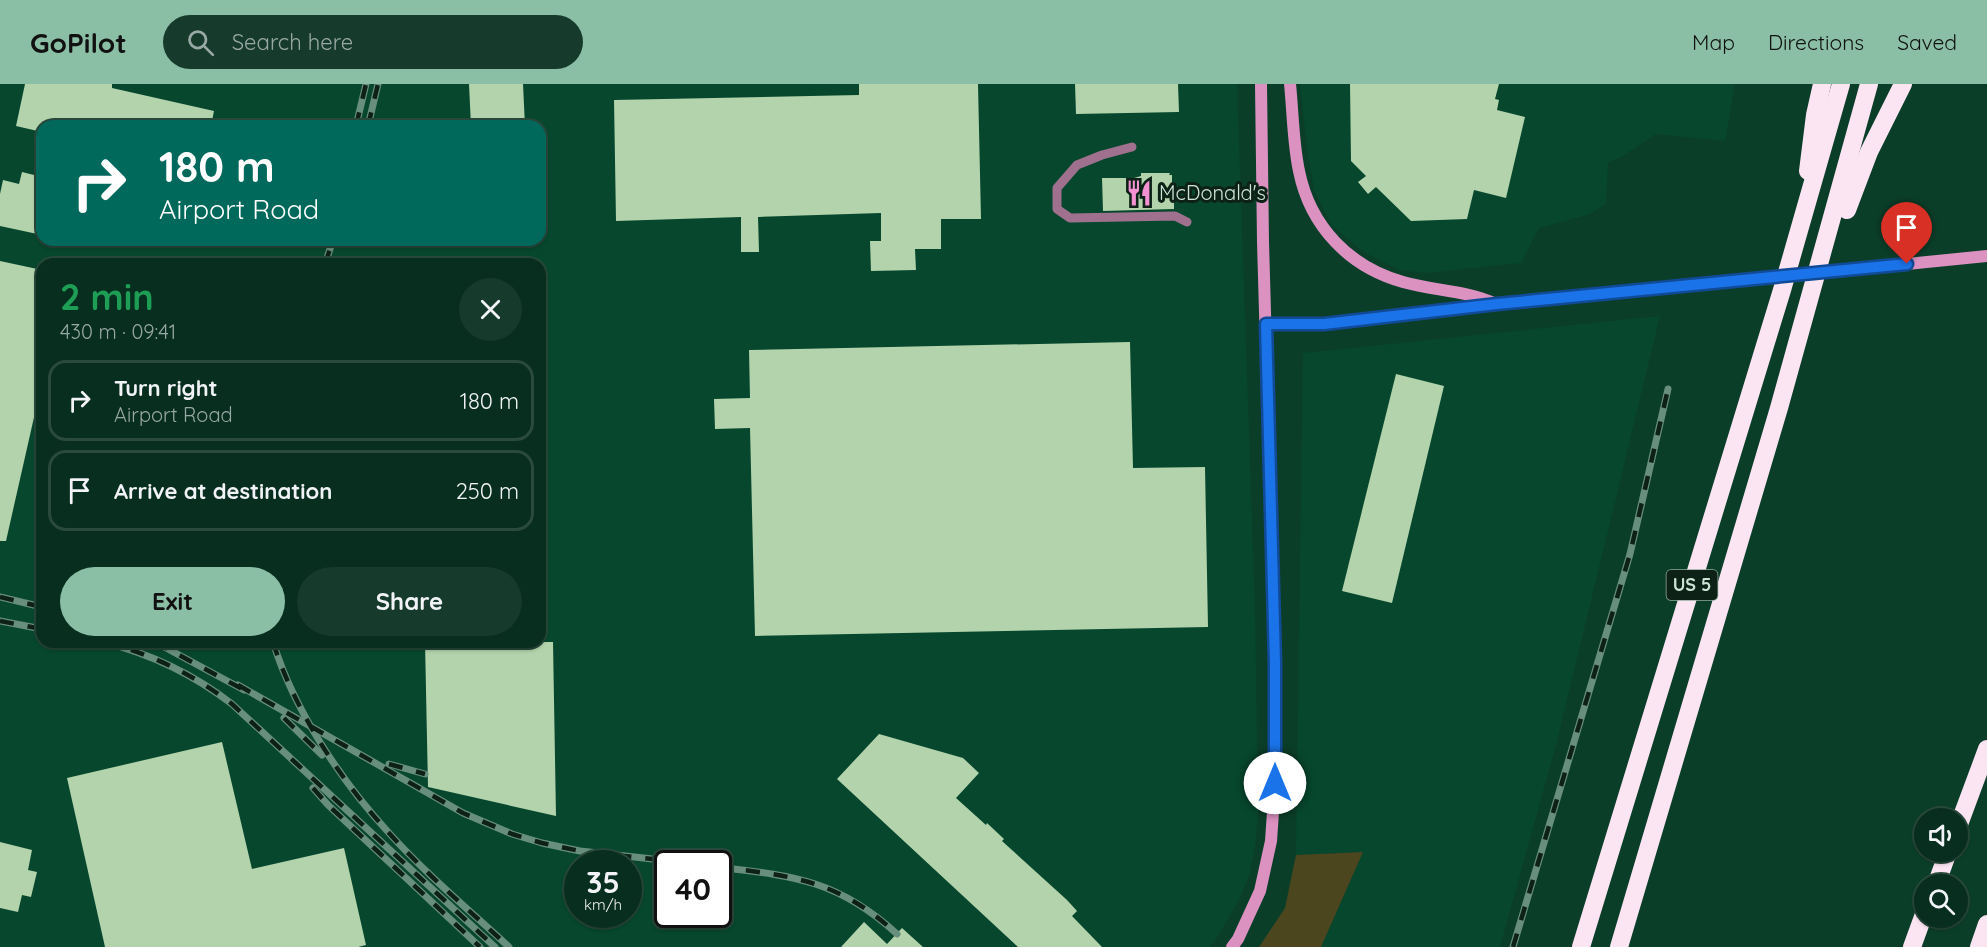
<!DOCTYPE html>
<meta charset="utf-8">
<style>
:root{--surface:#082e1f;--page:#163a2c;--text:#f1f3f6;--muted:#98a8a4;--line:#294a3d;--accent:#8abfa5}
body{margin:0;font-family:Quicksand,sans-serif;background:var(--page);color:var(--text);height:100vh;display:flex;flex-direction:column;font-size:22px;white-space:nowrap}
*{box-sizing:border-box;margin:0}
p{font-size:20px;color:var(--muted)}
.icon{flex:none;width:33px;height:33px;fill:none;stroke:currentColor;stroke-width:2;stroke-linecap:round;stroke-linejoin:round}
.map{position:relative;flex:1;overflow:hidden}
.panel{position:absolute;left:36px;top:174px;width:510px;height:390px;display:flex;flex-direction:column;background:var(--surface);border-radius:18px;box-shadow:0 2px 4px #0004,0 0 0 2px var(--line)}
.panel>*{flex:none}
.guide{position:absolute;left:36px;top:36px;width:510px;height:126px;border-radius:18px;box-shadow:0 2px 4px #0004,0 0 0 2px var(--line);background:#00695c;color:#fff;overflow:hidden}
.tools{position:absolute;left:1914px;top:724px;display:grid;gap:12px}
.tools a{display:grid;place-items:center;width:54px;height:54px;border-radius:50%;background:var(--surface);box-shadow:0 2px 4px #0004,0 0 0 2px var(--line);font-size:30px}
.speed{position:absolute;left:564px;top:766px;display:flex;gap:12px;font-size:30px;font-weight:700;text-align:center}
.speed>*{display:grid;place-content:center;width:78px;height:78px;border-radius:50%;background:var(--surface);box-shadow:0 2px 4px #0004,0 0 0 2px var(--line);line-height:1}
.speed small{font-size:15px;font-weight:400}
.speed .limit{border:3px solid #111;border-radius:9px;background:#fff;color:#111}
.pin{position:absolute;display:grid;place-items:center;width:51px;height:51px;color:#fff;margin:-62px -26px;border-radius:50% 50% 50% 0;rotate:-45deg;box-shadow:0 0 6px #0007}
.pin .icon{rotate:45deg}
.me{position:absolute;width:66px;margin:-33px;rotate:0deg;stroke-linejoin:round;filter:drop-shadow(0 0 4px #0008)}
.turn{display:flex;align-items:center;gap:21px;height:126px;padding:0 24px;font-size:27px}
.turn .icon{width:78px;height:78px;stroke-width:2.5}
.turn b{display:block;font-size:42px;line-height:51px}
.round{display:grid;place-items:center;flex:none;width:63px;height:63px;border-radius:32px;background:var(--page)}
.overview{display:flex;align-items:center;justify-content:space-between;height:102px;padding:0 24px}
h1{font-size:36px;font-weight:700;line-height:45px;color:#1e9e55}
.action{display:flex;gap:12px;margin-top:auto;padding:12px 24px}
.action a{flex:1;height:69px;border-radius:36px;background:var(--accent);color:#111;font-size:24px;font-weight:700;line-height:69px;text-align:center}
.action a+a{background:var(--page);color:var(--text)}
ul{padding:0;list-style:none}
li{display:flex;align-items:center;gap:18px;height:81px;margin:0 12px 9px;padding:0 12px;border:3px solid var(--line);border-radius:18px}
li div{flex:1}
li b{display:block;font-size:22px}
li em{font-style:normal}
header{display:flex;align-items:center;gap:36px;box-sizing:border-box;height:84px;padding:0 30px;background:var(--accent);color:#111}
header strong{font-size:28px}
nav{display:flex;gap:33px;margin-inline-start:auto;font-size:21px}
.search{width:420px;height:54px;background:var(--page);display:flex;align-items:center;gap:15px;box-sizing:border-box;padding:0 21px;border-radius:33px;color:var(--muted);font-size:22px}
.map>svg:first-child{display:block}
.built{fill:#07472e;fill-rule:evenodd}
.green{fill:#4c461e}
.building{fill:#b2d3ab}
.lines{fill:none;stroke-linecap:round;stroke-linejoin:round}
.lane{stroke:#9f718e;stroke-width:9}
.secondary{stroke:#db92c1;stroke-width:12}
.highway{stroke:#fce5f3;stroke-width:18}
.rail-casing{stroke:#688e7d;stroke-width:7}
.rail{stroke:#0d2117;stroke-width:4.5;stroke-dasharray:14;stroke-linecap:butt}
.secondary-bridge{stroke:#db92c1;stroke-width:12}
.route-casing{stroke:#114b97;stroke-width:15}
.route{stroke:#1a73e8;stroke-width:10}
.labels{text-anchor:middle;stroke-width:6;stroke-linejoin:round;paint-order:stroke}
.shield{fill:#0d2117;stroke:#92aa9d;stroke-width:1.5}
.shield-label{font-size:18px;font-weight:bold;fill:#cbe4d6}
.poi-label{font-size:20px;fill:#cbe4d6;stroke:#0d2117;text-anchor:start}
</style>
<header>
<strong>GoPilot</strong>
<div class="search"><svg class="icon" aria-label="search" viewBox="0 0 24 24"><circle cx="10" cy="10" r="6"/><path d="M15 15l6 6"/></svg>Search here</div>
<nav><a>Map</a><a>Directions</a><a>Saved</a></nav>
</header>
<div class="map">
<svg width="1987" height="863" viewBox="0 0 1987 863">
<rect width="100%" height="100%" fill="#0b3e29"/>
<g class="built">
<path d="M0 0H1237L1255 525 1258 728 1255 763 1250 789 1239 816 1215 857 1209 863H0ZM42 42H540V156H42ZM42 180H540V558H42ZM578 780H628V831H578ZM668 780H718V831H668Z"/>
<path d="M1300 0H1735L1725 57 1656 50 1621 73 1608 78 1606 120 1590 130 1539 144 1521 179 1425 189 1400 186 1365 169 1332 142 1314 106 1307 64Z"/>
<path d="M1660 232 1556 661 1500 863H1321L1363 768 1296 771 1303 269Z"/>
</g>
<path class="green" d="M1363 768 1321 863H1259L1285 824 1296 771Z"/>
<g class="building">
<path d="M25 0H112V4L214 27 211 42H42V48L16 42Z"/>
<path d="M469 0H523L525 42H471Z"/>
<path d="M859 0H978L981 135H941V165H915L916 186 871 187 870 157H881V129L758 133 759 168H741V133L616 137 614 16 859 11Z"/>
<path d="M1075 0H1178L1179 28 1076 30Z"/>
<path d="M1350 0H1499L1495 15 1499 16 1497 26 1525 33 1506 114 1474 106 1467 135 1411 137 1376 103 1368 110 1358 98 1366 92 1351 77Z"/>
<path d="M22 88 42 93V151L0 142V110L3 96 19 100Z"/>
<path d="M1141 89H1170L1169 91H1172V99L1174 98V125L1103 127 1102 94H1134L1141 92Z"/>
<path d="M0 177 42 186V298L6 457H0Z"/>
<path d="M1130 258 1133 384 1205 383 1208 543 755 552 750 344 715 345 714 315 750 314 749 266Z"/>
<path d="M1396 290 1444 302 1392 519 1342 507Z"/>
<path d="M425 558H553L556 732 428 703Z"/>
<path d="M879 650 963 674 979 689 956 714 986 741 987 739 1004 755 1002 757 1067 816 1077 827 1072 832 1102 863H1018L837 695Z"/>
<path d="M222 658 252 785 344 764 366 861 358 863H105L67 694Z"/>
<path d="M0 758 32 766 28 786 37 788 31 813 22 811 18 828 0 824Z"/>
<path d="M864 838 887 860 902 844 923 863H841Z"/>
</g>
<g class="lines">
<path class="lane" d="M1132 63 1102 71 1077 81 1057 104V125L1070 134 1175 132 1187 138"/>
<g class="secondary">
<path d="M1290 0C1293 29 1293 59 1299 87 1310 142 1349 183 1403 198 1434 207 1466 206 1496 220"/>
<path d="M1867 184 1987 172"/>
<path d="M1266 240H1324L1497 220 1723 198"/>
<path d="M1232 863 1238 855 1260 807 1271 757 1275 699V579L1263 158 1261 0"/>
</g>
<g class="highway">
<path d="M1808 87 1815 31 1822 0"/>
<path d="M1847 126 1869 68 1903 0"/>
<path d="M1958 743 1987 665"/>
<path d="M1936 801 1948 768"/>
<path d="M1581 863 1782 206 1841 0"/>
<path d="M1619 863 1779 324 1869 0"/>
<path d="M1912 863 1924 830"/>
<path d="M1979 863 1987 840"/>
</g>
<g class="rail-casing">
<g id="rail">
<path d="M356 42 366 0"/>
<path d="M368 42 378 0"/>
<path d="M325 180 333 156"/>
<path d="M0 513 42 523"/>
<path d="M0 537 42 545"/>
<path d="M104 558C151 570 193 590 232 620L495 863"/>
<path d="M155 558 244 606"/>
<path d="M273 558C294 626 341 697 389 749 426 790 469 826 509 863"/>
<path d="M238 601 463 729 512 750 542 759 580 767 698 780"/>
<path d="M284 634 322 671"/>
<path d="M389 680 425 690"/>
<path d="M313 704 328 721 480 863"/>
<path d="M718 783C794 792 838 796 897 850"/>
<path d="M1513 863 1630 470 1668 305"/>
</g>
</g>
<use href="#rail" class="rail"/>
<path class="secondary-bridge" d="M1723 198 1867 184"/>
</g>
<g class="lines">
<g class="route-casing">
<path id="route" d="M1275 699V579L1266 240H1324L1497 220 1907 180"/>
</g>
<use href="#route" class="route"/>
</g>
<defs>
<g id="restaurant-bare" transform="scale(2.07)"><path d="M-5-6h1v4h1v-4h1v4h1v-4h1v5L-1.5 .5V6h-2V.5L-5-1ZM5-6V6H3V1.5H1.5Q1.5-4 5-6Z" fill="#f491d3" stroke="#0d2117" stroke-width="2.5" paint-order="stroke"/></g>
</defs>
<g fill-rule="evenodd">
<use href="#restaurant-bare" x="1139" y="109"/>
</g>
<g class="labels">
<rect class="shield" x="1666.5" y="486" width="51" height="30" rx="4.5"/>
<g class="shield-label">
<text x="1692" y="507">US 5</text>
</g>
<g class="poi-label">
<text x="1159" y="116">McDonald's</text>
</g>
</g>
</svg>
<div class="tools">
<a><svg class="icon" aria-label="sound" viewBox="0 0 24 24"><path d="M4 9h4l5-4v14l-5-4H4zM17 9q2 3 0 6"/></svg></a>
<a><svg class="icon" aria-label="search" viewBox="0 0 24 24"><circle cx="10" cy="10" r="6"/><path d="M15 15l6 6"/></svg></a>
</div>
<div class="speed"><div>35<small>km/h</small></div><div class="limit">40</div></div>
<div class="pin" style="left:1907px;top:180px;background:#d93025"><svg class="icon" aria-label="arrive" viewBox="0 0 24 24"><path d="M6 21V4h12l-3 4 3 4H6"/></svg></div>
<svg class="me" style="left:1275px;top:699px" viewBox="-20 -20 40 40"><circle r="19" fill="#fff"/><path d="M0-13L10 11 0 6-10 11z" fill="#1a73e8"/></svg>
<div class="guide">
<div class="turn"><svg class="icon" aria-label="right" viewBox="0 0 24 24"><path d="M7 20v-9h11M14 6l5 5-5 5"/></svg><div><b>180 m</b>Airport Road</div></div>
</div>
<section class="panel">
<div class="overview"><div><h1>2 min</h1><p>430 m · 09:41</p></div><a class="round"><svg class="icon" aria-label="close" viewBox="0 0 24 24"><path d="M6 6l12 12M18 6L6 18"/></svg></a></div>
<ul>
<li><svg class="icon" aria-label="right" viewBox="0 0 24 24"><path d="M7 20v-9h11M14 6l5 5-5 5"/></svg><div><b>Turn right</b><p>Airport Road</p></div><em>180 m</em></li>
<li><svg class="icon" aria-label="arrive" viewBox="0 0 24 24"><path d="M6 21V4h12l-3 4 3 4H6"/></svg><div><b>Arrive at destination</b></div><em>250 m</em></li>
</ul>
<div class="action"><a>Exit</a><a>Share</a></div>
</section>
</div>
